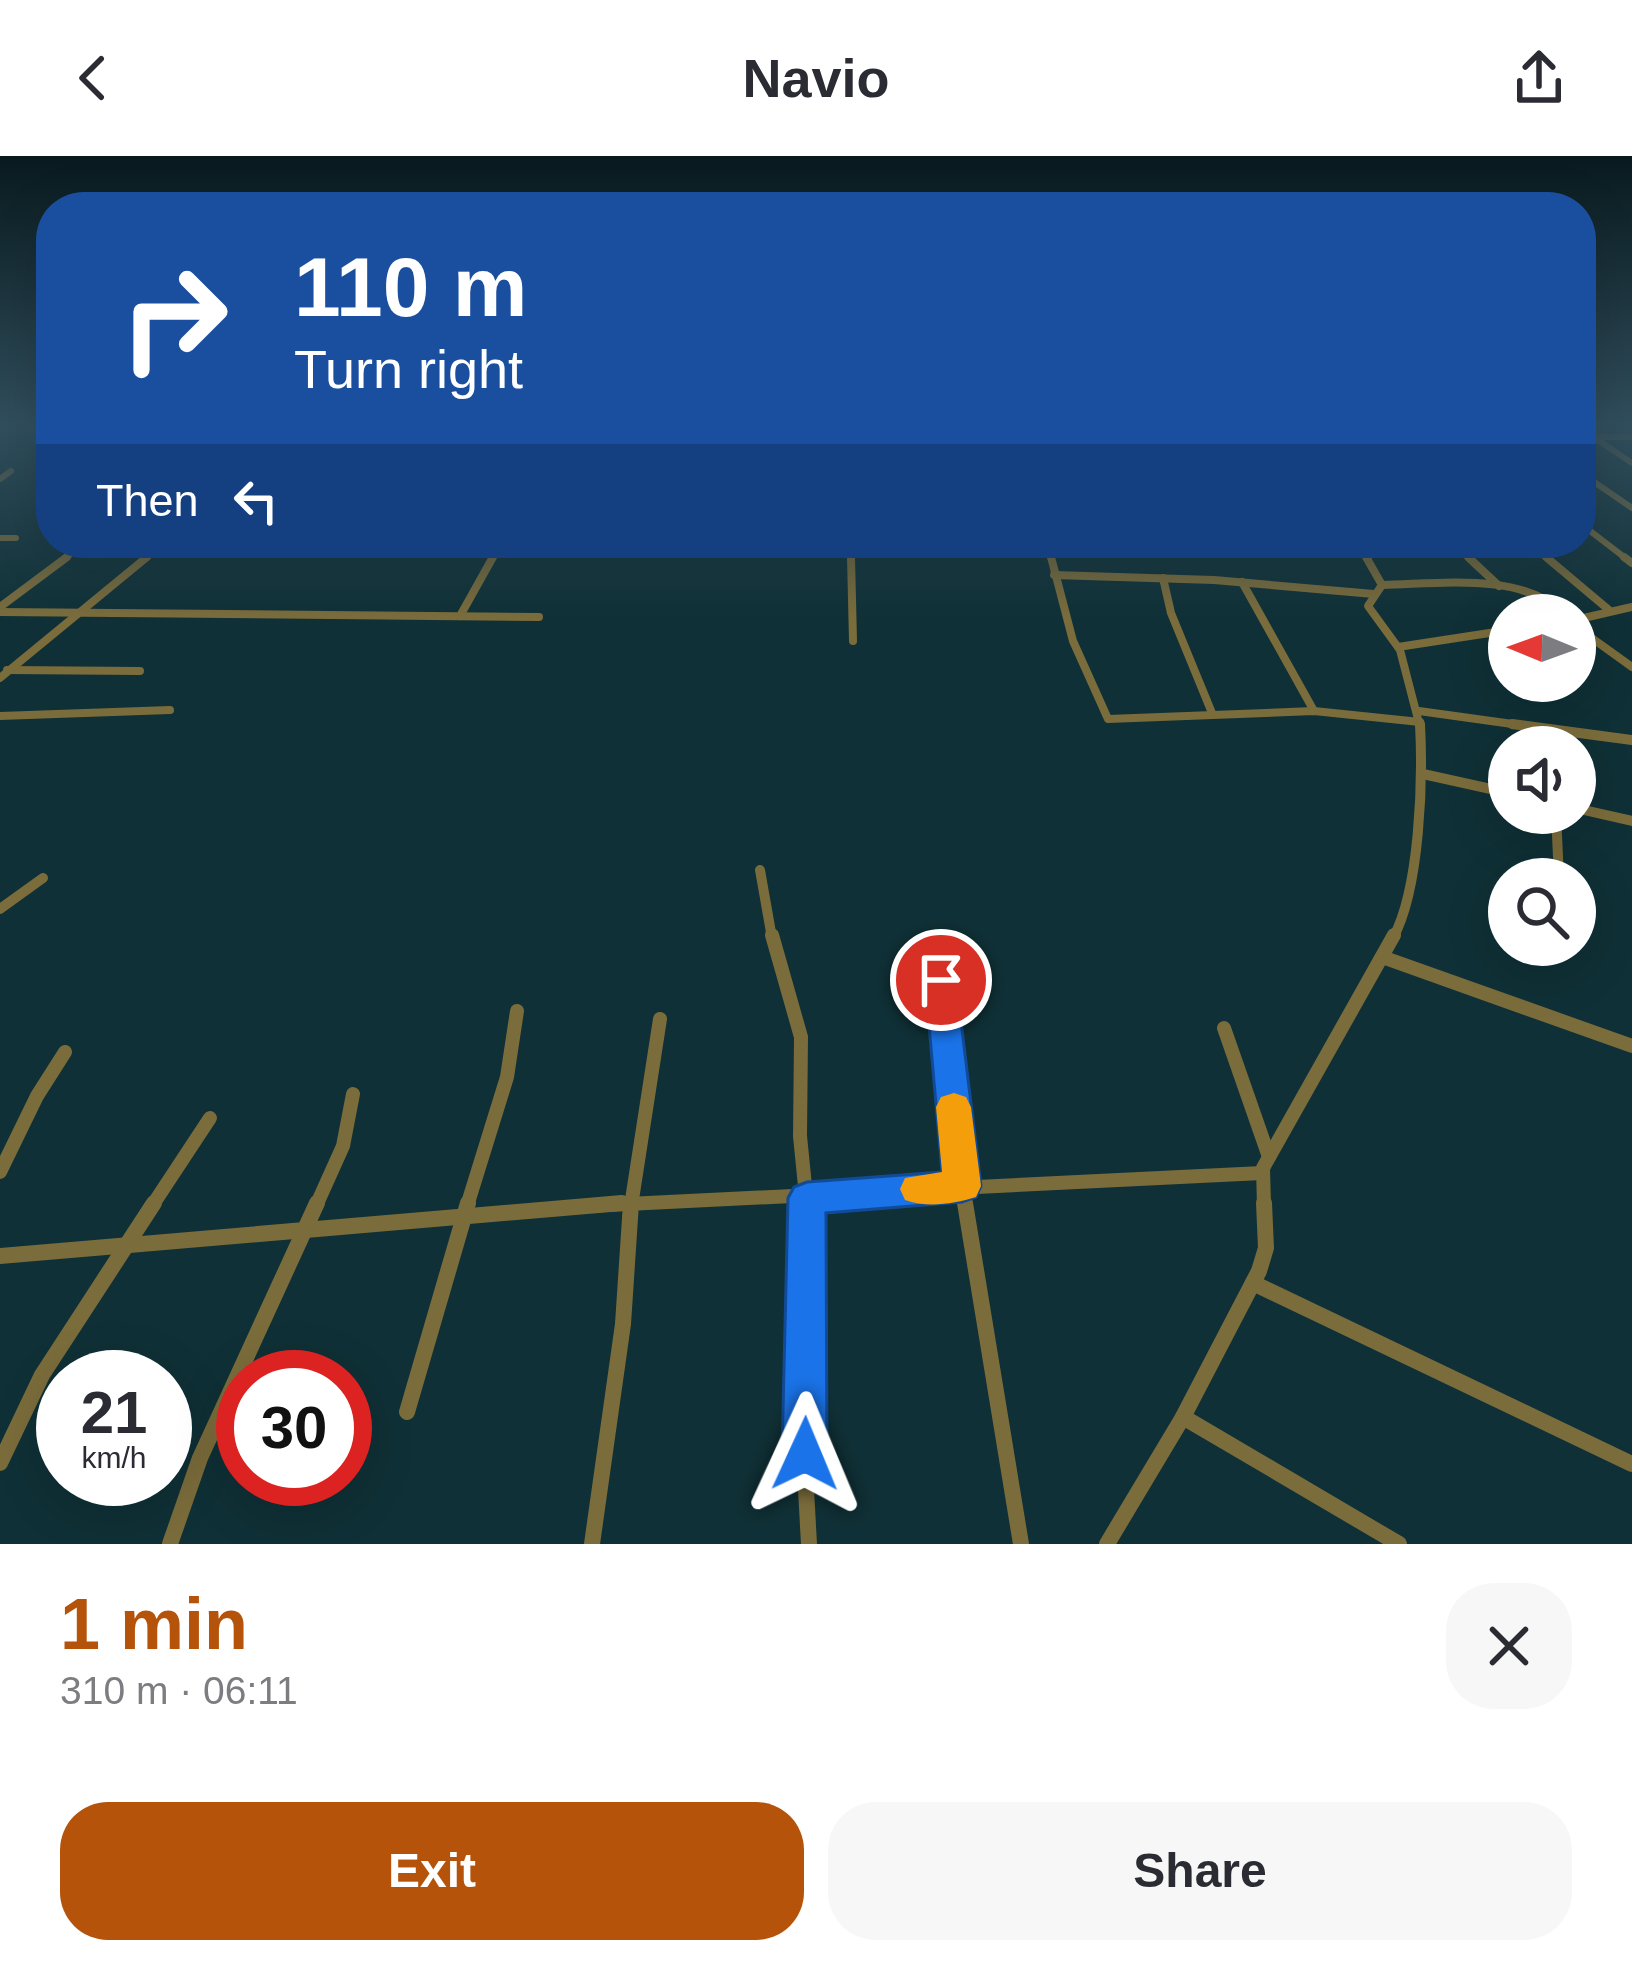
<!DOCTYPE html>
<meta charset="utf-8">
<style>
:root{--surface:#fff;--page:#f7f7f7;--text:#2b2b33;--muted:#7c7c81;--accent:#b45309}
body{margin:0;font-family:Helvetica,sans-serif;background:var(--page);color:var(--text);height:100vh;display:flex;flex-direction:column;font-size:45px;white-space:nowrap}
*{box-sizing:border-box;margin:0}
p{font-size:39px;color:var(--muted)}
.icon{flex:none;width:66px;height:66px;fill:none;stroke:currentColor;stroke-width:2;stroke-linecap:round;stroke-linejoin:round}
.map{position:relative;height:1388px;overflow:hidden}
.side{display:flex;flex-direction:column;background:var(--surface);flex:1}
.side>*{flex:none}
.guide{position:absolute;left:36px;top:36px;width:1560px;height:366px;border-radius:48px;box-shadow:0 12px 48px #0002;background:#1a4fa0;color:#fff;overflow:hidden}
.needle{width:78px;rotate:271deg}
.controls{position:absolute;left:1488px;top:438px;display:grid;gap:24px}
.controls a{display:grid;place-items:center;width:108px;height:108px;border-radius:50%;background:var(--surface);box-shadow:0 12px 48px #0002;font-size:60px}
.speed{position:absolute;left:36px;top:1194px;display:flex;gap:24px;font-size:60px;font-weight:700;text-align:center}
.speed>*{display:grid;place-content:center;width:156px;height:156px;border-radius:50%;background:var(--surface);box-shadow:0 12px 48px #0002;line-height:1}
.speed small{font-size:30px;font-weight:400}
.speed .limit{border:18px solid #d22;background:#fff;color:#111}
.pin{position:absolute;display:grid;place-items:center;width:102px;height:102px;color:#fff;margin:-51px;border:6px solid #fff;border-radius:50%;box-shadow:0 3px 12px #0007}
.me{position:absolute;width:132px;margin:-66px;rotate:1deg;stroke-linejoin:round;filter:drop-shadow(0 0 9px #0008)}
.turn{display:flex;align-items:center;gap:42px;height:252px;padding:0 60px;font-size:54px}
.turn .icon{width:156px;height:156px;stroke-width:2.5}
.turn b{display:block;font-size:84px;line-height:102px}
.then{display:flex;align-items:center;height:114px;padding:0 60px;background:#0003;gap:24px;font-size:45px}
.round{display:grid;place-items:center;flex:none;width:126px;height:126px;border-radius:48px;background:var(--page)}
.headline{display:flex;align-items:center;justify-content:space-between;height:204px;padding:0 60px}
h1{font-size:72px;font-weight:700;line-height:90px;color:var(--accent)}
.action{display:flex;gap:24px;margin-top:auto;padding:24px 60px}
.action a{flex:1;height:138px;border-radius:48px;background:var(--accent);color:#fff;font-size:48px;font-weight:700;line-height:138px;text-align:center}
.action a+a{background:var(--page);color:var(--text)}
header{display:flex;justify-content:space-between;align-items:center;height:156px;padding:0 60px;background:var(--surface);font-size:54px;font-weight:700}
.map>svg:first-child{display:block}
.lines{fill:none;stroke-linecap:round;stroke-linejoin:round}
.minor-far4{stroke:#7b6c3b;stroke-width:6}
.minor-far3{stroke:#7b6c3b;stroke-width:8}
.minor-far2{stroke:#7b6c3b;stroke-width:10}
.minor-far1{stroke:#7b6c3b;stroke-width:14}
.minor{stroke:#7b6c3b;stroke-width:16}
.route{fill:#1a73e8;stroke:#114b97;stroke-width:3}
.slow{fill:#f59e0b}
</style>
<header><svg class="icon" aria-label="back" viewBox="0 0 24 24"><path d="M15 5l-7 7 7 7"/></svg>Navio<svg class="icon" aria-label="share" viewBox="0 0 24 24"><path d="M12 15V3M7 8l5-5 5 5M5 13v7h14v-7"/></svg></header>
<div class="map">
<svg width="1632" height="1388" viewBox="0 0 1632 1388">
<rect width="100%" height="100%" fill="#0f3036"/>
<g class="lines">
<g class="minor-far4">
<path d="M0 274 7 271"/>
<path d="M1581 281H1632"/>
<path d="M1595 282 1632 307"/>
<path d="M1581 317 1632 352"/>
<path d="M0 323 11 315"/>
<path d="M1581 368 1628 404"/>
<path d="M0 382H16"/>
<path d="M851 387V404"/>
<path d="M1000 387 1358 394"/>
<path d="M1047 387 1051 404"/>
<path d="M1353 387 1369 404"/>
<path d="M1453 387 1471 404"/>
<path d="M1530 387 1550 404"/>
<path d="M63 404 85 387"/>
<path d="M144 404 164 387"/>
<path d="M492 404 501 387"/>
</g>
<g class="minor-far3">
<path d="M851 401 853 485"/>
<path d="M1051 401 1073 485 1108 563 1314 555 1420 566"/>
<path d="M1366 401 1382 429 1368 450 1400 494 1420 571"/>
<path d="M1468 401 1499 430"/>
<path d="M1546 401 1609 454"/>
<path d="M1624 401 1632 407"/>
<path d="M1054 419 1214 424 1374 438"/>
<path d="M1163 422 1171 457 1212 557"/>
<path d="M1242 426 1314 555"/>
<path d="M1382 429C1439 428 1522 415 1566 459"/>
<path d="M0 451 67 401"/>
<path d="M0 456 539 461"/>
<path d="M460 460 493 401"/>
<path d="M1575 464 1632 451"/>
<path d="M1575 470 1632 511"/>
<path d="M1398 491 1509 474"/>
<path d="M7 514 140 515"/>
<path d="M0 522 147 401"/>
<path d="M1419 555 1534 571"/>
<path d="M0 560 170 554"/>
</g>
<g class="minor-far2">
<path d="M1512 568 1632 584"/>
<path d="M1423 618 1509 637"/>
<path d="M1575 652 1632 665"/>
<path d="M1556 657 1559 723"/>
<path d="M760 714 772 782"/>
<path d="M0 753 43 722"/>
<path d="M1393 782C1420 733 1423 624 1420 568"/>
</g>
<g class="minor-far1">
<path d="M772 779 801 881 800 980 807 1050"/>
<path d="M1385 802 1632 890"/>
<path d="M941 824 965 1050"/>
<path d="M1224 872 1269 1001"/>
<path d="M0 1016 37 940 65 896"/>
<path d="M152 1050 210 962"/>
<path d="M316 1050 343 990 353 938"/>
<path d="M467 1050 507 921 517 855"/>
<path d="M587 1050 1262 1017"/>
<path d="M631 1050 660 863"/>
<path d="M1264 1050 1263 1012 1394 779"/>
</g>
<g class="minor">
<path d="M807 1047 804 1297 809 1388"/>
<path d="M965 1047 1021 1388"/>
<path d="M0 1100 622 1047"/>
<path d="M1253 1127 1632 1308"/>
<path d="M407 1256 468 1047"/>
<path d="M1183 1261 1399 1388"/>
<path d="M0 1307 42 1219 154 1047"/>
<path d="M170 1388 200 1302 317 1047"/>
<path d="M592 1388 623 1168 631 1047"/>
<path d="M1107 1388 1183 1261 1259 1115 1266 1092 1264 1047"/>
</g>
</g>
<linearGradient id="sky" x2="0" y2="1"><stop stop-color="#081a1e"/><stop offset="0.58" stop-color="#314e5d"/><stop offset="1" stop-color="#314e5d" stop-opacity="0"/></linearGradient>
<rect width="1632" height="465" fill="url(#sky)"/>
<path class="route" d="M941 813 952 816 956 824 981 1030 976 1041 962 1046 826 1057 827 1298 821 1314 805 1320 789 1314 782 1298 788 1042 794 1031 807 1026 942 1016 925 824 930 816Z"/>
<path class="slow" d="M954 937 966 941 971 951 981 1030 976 1041C954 1048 927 1052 905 1044L900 1033 905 1022 942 1016 936 951 941 941Z"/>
</svg>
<div class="controls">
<a><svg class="needle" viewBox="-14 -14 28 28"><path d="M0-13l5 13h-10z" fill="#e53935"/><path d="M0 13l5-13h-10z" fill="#7c7c81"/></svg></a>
<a><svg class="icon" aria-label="sound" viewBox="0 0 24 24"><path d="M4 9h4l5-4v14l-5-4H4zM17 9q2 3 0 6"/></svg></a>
<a><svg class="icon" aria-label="search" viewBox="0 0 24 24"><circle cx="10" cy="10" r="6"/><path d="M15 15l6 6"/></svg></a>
</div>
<div class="speed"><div>21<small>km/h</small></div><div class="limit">30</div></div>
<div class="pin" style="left:941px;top:824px;background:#d93025"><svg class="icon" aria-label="arrive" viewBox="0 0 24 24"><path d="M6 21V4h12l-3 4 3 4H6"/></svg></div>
<svg class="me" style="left:805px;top:1298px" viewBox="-20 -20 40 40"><path d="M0-17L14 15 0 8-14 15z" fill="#1a73e8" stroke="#fff" stroke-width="4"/></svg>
<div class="guide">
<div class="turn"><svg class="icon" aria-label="right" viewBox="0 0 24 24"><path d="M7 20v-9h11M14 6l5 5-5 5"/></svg><div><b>110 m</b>Turn right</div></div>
<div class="then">Then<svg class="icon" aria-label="left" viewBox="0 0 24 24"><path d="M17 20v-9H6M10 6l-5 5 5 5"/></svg></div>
</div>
</div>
<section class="side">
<div class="headline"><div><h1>1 min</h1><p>310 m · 06:11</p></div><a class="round"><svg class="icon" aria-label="close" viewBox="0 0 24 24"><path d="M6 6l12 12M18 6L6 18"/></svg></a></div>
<div class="action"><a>Exit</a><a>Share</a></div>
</section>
